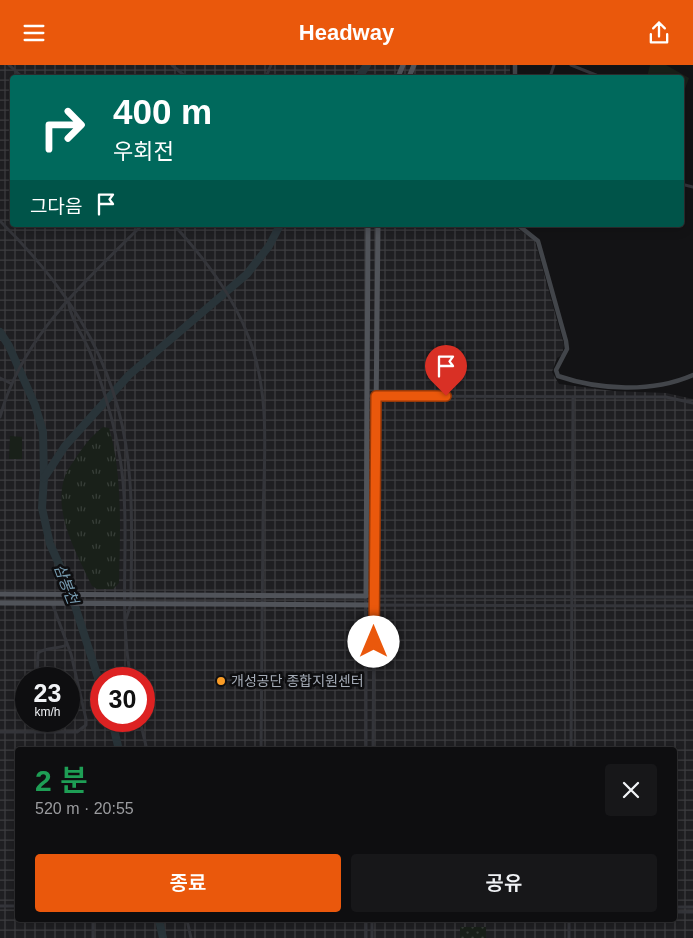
<!DOCTYPE html>
<html lang="ko">
<meta charset="utf-8">
<style>
:root{--surface:#0e0e10;--page:#171719;--text:#f1f3f6;--muted:#9b9c9f;--line:#2e2e30;--accent:#ea580c}
body{margin:0;font-family:Helvetica,"Noto Sans KR",sans-serif;background:var(--page);color:var(--text);height:100vh;display:flex;flex-direction:column;font-size:19px;white-space:nowrap}
*{box-sizing:border-box;margin:0}
p{font-size:16px;color:var(--muted)}
.icon{flex:none;width:28px;height:28px;fill:none;stroke:currentColor;stroke-width:2;stroke-linecap:round;stroke-linejoin:round}
.map{position:relative;flex:1;overflow:hidden}
.drawer{position:absolute;left:15px;top:682px;width:662px;height:175px;display:flex;flex-direction:column;background:var(--surface);border-radius:5px;box-shadow:0 2px 12px #0003,0 0 0 1px var(--line)}
.drawer>*{flex:none}
.banner{position:absolute;left:10px;top:10px;width:674px;height:152px;border-radius:5px;box-shadow:0 2px 12px #0003,0 0 0 1px var(--line);background:#00695c;color:#fff;overflow:hidden}
.speed{position:absolute;left:15px;top:602px;display:flex;gap:10px;font-size:25px;font-weight:700;text-align:center}
.speed>*{display:grid;place-content:center;width:65px;height:65px;border-radius:50%;background:var(--surface);box-shadow:0 2px 12px #0003,0 0 0 1px var(--line);line-height:1}
.speed small{font-size:12px;font-weight:400}
.speed .limit{border:8px solid #d22;background:#fff;color:#111}
.pin{position:absolute;display:grid;place-items:center;width:42px;height:42px;color:#fff;margin:-51px -21px;border-radius:50% 50% 50% 0;rotate:-45deg;box-shadow:0 0 5px #0007}
.pin .icon{rotate:45deg}
.me{position:absolute;width:55px;margin:-28px;rotate:0deg;stroke-linejoin:round;filter:drop-shadow(0 0 4px #0008)}
.turn{display:flex;align-items:center;gap:18px;height:105px;padding:0 20px;font-size:22px}
.turn .icon{width:65px;height:65px;stroke-width:2.5}
.turn b{display:block;font-size:35px;line-height:42px}
.then{display:flex;align-items:center;height:48px;padding:0 20px;background:#0003;gap:10px;font-size:19px}
.round{display:grid;place-items:center;flex:none;width:52px;height:52px;border-radius:5px;background:var(--page)}
.head{display:flex;align-items:center;justify-content:space-between;height:85px;padding:0 20px}
h1{font-size:30px;font-weight:600;line-height:38px;color:#1e9e55}
.cta{display:flex;gap:10px;margin-top:auto;padding:10px 20px}
.cta a{flex:1;height:58px;border-radius:5px;background:var(--accent);color:#fff;font-size:20px;font-weight:600;line-height:58px;text-align:center}
.cta a+a{background:var(--page);color:var(--text)}
header{display:flex;justify-content:space-between;align-items:center;height:65px;padding:0 20px;background:var(--accent);color:#fff;font-size:22px;font-weight:600}
.map>svg:first-child{display:block}
.industrial{fill:url(#industrial-grid);fill-rule:evenodd}
.grass{fill:url(#grass-dots)}
.park{fill:url(#park-tufts)}
.pitch{fill:#192019}
.lines{fill:none;stroke-linecap:round;stroke-linejoin:round}
.river{stroke:#293439;stroke-width:8}
.street{stroke:#34353a;stroke-width:3}
.secondary{stroke:#42454a;stroke-width:4.5}
.primary{stroke:#505359;stroke-width:5}
.route-casing{stroke:#983908;stroke-width:12}
.route{stroke:#ea580c;stroke-width:9}
.poi-dot{fill:#fa9c26;stroke:#0e0e10;stroke-width:2}
.labels{text-anchor:middle;stroke-width:5;stroke-linejoin:round;paint-order:stroke}
.poi-label{font-size:14px;fill:#a4abb6;stroke:#0e0e10;text-anchor:start}
.water-label{font-size:15px;font-style:italic;fill:#799eb3;stroke:#0e0e10}
</style>
<header><svg class="icon" aria-label="menu" viewBox="0 0 24 24"><path d="M4 6h16M4 12h16M4 18h16"/></svg>Headway<svg class="icon" aria-label="share" viewBox="0 0 24 24"><path d="M12 15V3M7 8l5-5 5 5M5 13v7h14v-7"/></svg></header>
<div class="map">
<svg width="693" height="873" viewBox="0 0 693 873">
<defs>
<pattern id="industrial-grid" width="8" height="8" patternUnits="userSpaceOnUse" patternTransform="scale(1.25)"><rect width="8" height="8" fill="#1f1f22"/><path d="M0 4h8M4 0v8" fill="none" stroke="#3d3d40"/></pattern>
<pattern id="grass-dots" width="8" height="8" patternUnits="userSpaceOnUse" patternTransform="scale(1.25)"><rect width="8" height="8" fill="#192019"/><path d="M2 2h.1M6 6h.1" fill="none" stroke="#373e38" stroke-width="1.8" stroke-linecap="round"/></pattern>
<pattern id="park-tufts" width="24" height="20" patternUnits="userSpaceOnUse" patternTransform="scale(1.25)"><rect width="24" height="20" fill="#192019"/><path d="M3 7l-1-3M5 7V3M7 7l1-3M15 17l-1-3M17 17v-4M19 17l1-3" fill="none" stroke="#373e38"/></pattern>
</defs>
<rect width="100%" height="100%" fill="#131315"/>
<path class="industrial" d="M0 0H510V12H12V160H513L535 176 564 280 562 290 557 293 552 307 559 319 613 326 666 328 693 334V873H0ZM26 614H69V656H26ZM101 614H144V656H101ZM18 685H675V855H18Z"/>
<path class="grass" d="M486 862V873H460V862Z"/>
<path class="park" d="M103 362 109 363C123 409 120 470 119 518L113 524H97L92 521C77 489 52 447 65 411 67 405 72 399 75 394 84 381 90 372 103 362Z"/>
<g class="pitch">
<path d="M650 0H666L689 13 681 35V12H647Z"/>
<path d="M10 371 22 372V394H9Z"/>
</g>
<g class="lines">
<g class="river">
<path d="M359 12 367 0"/>
<path d="M0 267 9 281 35 340 43 367 44 413 42 443 50 479 68 519 101 622"/>
<path d="M44 413 65 381 129 310 247 209 269 181 280 160"/>
<path d="M112 656 119 685"/>
<path d="M159 855 163 873"/>
</g>
<g class="street">
<path d="M9 0 22 12"/>
<path d="M172 0 186 12"/>
<path d="M571 0 601 12"/>
<path d="M266 12 271 0"/>
<path d="M550 12 554 0"/>
<path d="M681 119 693 122"/>
<path d="M0 156C76 231 123 308 130 417 133 457 131 498 131 539L126 554"/>
<path d="M174 160C204 193 233 230 249 273 271 330 264 394 263 453 263 531 262 608 261 685"/>
<path d="M68 235C71 256 82 268 90 287 103 321 114 357 120 393 132 466 117 541 131 614"/>
<path d="M0 313 10 318"/>
<path d="M367 331 666 332 693 338"/>
<path d="M0 352C22 271 85 217 142 160"/>
<path d="M37 614 38 588C45 582 58 584 67 580"/>
<path d="M140 656 147 685"/>
<path d="M0 667H77L86 660V654L71 589 52 538"/>
<path d="M35 667 36 656"/>
<path d="M366 685V531L693 532"/>
<path d="M373 685 374 540 693 541"/>
<path d="M571 685 573 332"/>
<path d="M0 841H18"/>
<path d="M675 842H693"/>
<path d="M675 847H693"/>
<path d="M187 855 191 873"/>
<path d="M93 873V855"/>
<path d="M366 873V855"/>
<path d="M372 873V855"/>
<path d="M569 873V855"/>
</g>
<g class="secondary">
<path d="M515 0V12"/>
<path d="M518 160 538 176 566 276 567 284 556 305 558 311C599 325 652 328 693 310"/>
</g>
<g class="primary">
<path d="M398 12 403 0"/>
<path d="M409 12 414 0"/>
<path d="M0 529 366 531 368 160"/>
<path d="M0 538 374 540 378 160"/>
</g>
</g>
<g class="lines">
<g class="route-casing">
<path id="route" d="M374 577 376 331H446"/>
</g>
<use href="#route" class="route"/>
</g>
<circle class="poi-dot" cx="221" cy="616" r="5"/>
<g class="labels">
<g class="poi-label">
<text x="231" y="621">개성공단 종합지원센터</text>
</g>
<g class="water-label">
<text transform="translate(66 519) rotate(69)" y="5">삼봉천</text>
</g>
</g>
</svg>
<div class="speed"><div>23<small>km/h</small></div><div class="limit">30</div></div>
<div class="pin" style="left:446px;top:331px;background:#d93025"><svg class="icon" aria-label="arrive" viewBox="0 0 24 24"><path d="M6 21V4h12l-3 4 3 4H6"/></svg></div>
<svg class="me" style="left:374px;top:577px" viewBox="-20 -20 40 40"><circle r="19" fill="#fff"/><path d="M0-13L10 11 0 6-10 11z" fill="#ea580c"/></svg>
<div class="banner">
<div class="turn"><svg class="icon" aria-label="right" viewBox="0 0 24 24"><path d="M7 20v-9h11M14 6l5 5-5 5"/></svg><div><b>400 m</b>우회전</div></div>
<div class="then">그다음<svg class="icon" aria-label="arrive" viewBox="0 0 24 24"><path d="M6 21V4h12l-3 4 3 4H6"/></svg></div>
</div>
<section class="drawer">
<div class="head"><div><h1>2 분</h1><p>520 m · 20:55</p></div><a class="round"><svg class="icon" aria-label="close" viewBox="0 0 24 24"><path d="M6 6l12 12M18 6L6 18"/></svg></a></div>
<div class="cta"><a>종료</a><a>공유</a></div>
</section>
</div>
